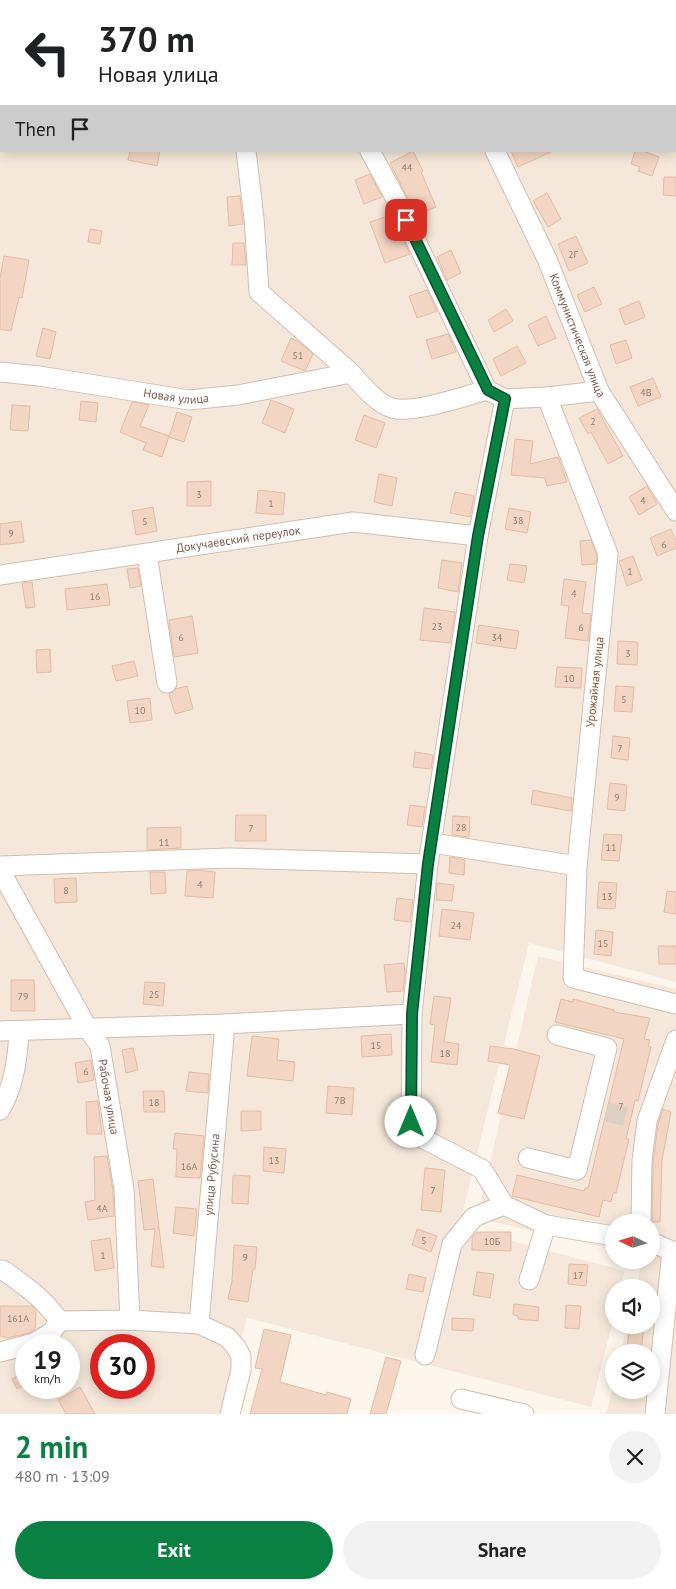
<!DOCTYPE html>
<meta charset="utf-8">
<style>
:root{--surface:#fff;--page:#f2f2f2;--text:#202124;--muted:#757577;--accent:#0b8043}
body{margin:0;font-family:"PT Sans",sans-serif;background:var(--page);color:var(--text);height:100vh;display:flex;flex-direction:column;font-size:19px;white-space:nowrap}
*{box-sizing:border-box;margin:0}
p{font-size:16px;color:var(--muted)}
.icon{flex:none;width:28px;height:28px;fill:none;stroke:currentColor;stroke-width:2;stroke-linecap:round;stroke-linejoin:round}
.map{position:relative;height:1414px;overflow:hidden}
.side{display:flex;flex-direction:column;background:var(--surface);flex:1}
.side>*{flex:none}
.banner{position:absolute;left:0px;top:0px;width:676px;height:152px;box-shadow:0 2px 12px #0003;background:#fff;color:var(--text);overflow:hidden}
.needle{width:32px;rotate:275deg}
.buttons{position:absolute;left:605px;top:1214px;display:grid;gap:10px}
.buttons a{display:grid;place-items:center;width:55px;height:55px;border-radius:50%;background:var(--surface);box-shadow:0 2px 12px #0003;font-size:25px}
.speed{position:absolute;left:15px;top:1334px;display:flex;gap:10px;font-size:25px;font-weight:700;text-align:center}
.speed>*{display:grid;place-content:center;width:65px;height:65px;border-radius:50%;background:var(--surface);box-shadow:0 2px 12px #0003;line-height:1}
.speed small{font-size:12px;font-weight:400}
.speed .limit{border:8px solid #d22;background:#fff;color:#111}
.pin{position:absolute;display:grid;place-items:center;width:42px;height:42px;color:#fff;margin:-21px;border-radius:10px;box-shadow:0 2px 8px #0006}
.me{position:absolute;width:55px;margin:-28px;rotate:0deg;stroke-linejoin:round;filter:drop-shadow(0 0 4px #0008)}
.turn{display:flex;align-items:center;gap:18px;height:105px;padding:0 15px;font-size:22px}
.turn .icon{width:65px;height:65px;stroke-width:2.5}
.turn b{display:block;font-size:35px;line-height:42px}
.then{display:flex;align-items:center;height:48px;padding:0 15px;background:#0003;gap:10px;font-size:19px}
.round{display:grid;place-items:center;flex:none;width:52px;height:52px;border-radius:26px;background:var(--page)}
.head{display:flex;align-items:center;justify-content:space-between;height:85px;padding:0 15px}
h1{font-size:30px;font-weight:800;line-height:38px;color:var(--accent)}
.button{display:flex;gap:10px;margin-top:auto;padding:10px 15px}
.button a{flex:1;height:58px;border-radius:30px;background:var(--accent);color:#fff;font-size:20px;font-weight:800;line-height:58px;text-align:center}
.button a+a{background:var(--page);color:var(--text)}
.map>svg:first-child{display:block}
.residential{fill:#f5e8da;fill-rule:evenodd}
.building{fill:#f3d5c3;stroke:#e6bba3}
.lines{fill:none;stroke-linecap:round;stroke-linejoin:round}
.minor-tunnel{stroke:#dcd0c4;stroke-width:19;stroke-dasharray:19 9;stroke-linecap:butt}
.minor-casing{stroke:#d1beb0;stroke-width:21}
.path{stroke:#d9b8a5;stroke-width:2.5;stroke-dasharray:1 4;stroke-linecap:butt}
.minor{stroke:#fff;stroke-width:19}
.route-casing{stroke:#07532c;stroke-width:12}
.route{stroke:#0b8043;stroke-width:9}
.labels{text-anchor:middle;stroke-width:4;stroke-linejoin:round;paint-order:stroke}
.number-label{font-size:10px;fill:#987a6a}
.street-label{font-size:12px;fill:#7a5c4d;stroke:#fffaf3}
</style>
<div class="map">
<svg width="676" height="1414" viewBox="0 0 676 1414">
<rect width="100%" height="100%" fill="#fdf6ec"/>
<g class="residential">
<path d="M90 0H445L449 1H84Z"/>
<path d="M487 0H676V30L675 31V1H486Z"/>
<path d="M0 20H1V151H675L676 115V982L529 943 459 1227 625 1271 621 1287 614 1288V1317L591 1407 247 1318 223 1414H0ZM26 1345H69V1388H26ZM101 1345H144V1388H101Z"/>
<path d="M538 956 676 989V1414H606L614 1383V1390H651V1352H621L627 1325H651V1288L636 1287 642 1260H651V1222H614V1250L477 1218Z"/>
</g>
<g class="building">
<path d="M130 151H160L157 166 128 160Z"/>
<path d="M413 151 423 171 421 172 436 207 416 215 390 163Z"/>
<path d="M511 151H553L518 167Z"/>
<path d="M635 151H643L659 157 652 176 638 171 640 167 631 164Z"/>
<path d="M370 174 382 197 364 204 355 180Z"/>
<path d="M664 177H676V196L663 195Z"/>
<path d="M547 193 561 219 548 227 533 201Z"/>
<path d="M240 196 243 224 229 226 227 197Z"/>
<path d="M391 215 410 254 385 263 370 222Z"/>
<path d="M90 229 102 231 100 244 88 242Z"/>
<path d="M576 236 588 263 569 271 558 244Z"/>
<path d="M233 243H244L246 265H232Z"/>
<path d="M451 250 461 273 447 280 437 257Z"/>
<path d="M4 256 29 260 22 298 19 297 11 331 0 329V278Z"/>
<path d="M594 287 602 304 585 312 577 295Z"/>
<path d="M427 290 437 311 417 318 409 296Z"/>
<path d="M639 301 645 317 625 325 619 309Z"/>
<path d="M506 309 513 321 494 332 488 320Z"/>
<path d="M546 316 556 338 538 346 528 325Z"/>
<path d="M43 328 56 332 50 359 36 356Z"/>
<path d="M448 334 456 352 432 359 426 340Z"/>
<path d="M291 338 297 341 313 354 305 371 281 361Z"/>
<path d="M626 340 632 358 616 364 610 345Z"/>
<path d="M517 346 526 363 501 376 493 359Z"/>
<path d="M653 378 661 397 638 406 630 387Z"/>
<path d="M271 400 294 409 285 433 262 423Z"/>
<path d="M81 401 98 403 96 422 79 420Z"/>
<path d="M132 402 149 405 140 426 169 436 162 457 143 450 146 443 120 432Z"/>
<path d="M12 405 30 406 28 431 10 430Z"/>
<path d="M597 409 623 456 608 464 591 432 588 434 579 418Z"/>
<path d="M177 412 192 417 184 442 169 437Z"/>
<path d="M364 415 385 423 376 448 355 440Z"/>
<path d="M515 439 533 441 530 464 558 457 567 482 547 486 545 478 511 475Z"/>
<path d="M379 474 397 478 392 506 374 502Z"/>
<path d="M211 481V506H187V482Z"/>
<path d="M647 486 657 504 639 515 629 497Z"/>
<path d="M258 490 285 493 283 515 256 513Z"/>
<path d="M455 492 474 496 470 517 450 513Z"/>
<path d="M153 507 157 531 136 535 132 511Z"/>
<path d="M509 508 531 512 527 533 505 529Z"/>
<path d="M21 521 24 542 0 545V524Z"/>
<path d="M671 529 676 541V548L657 556 650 538Z"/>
<path d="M591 540 597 556 596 564 582 565 580 541Z"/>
<path d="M633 556 642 580 627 586 619 561Z"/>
<path d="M442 560 462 563 458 592 438 588Z"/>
<path d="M510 564 527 566 524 583 507 580Z"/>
<path d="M138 568 141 586 130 588 127 569Z"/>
<path d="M564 579 586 582 582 613 591 614 588 641 565 638 569 606 561 605Z"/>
<path d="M32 582 35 607 26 608 22 583Z"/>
<path d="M107 584 110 605 67 610 65 589Z"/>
<path d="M424 608 455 612 450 643 420 640Z"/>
<path d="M192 616 198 653 174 657 169 620Z"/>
<path d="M479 625 519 631 516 649 476 643Z"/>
<path d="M618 641 638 642 637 665 617 664Z"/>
<path d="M50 649 51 672 37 673 36 650Z"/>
<path d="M134 661 138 676 116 681 112 666Z"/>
<path d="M557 667 582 668 581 688 555 687Z"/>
<path d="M187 686 193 709 175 714 169 694 176 689Z"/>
<path d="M616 686 634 687 632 712 614 711Z"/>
<path d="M150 698 152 720 130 723 127 701Z"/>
<path d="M613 736 630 738 628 760 611 758Z"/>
<path d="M415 752 433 755 431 769 413 767Z"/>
<path d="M610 783 627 785 625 811 607 809Z"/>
<path d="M533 790 572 798 571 811 531 804Z"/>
<path d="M410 805 425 807 422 827 407 825Z"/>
<path d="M236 815H266V841H235Z"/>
<path d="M453 816 470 817 469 837 452 835Z"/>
<path d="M181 827V848L147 850V828Z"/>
<path d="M604 834 622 835 619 861 601 860Z"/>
<path d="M450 857 465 860 464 875 449 873Z"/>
<path d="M196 870 215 872 213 898 185 896 187 871Z"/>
<path d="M150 872H165L166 893 151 894Z"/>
<path d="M76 878 77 902 55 903 54 879Z"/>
<path d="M599 882 617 883 615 909 597 908Z"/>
<path d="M437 883 454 885 452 901 436 900Z"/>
<path d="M667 891 676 892V914L664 912Z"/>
<path d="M397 898 413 900 410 922 394 920Z"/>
<path d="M442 909 474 913 470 940 439 936Z"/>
<path d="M596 930 613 932 611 956 594 954Z"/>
<path d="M658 946H676V964H659Z"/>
<path d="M404 963 405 973 403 991 387 992 384 965Z"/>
<path d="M11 980H34L35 1011H11Z"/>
<path d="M145 982 165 983 163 1006 143 1004Z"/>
<path d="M434 996 451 998 444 1042 459 1044 457 1065 431 1062 435 1025 430 1024Z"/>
<path d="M561 999 573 1002V999L614 1010V1012L650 1018 644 1039 650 1040 648 1046 651 1047 638 1101 635 1100 631 1118 626 1139H629L616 1193H613L611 1202 603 1200 599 1217 512 1196 517 1175 584 1191 585 1188H588L624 1039 555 1022Z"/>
<path d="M391 1034 392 1055 362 1057 361 1036Z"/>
<path d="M252 1036 279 1039 277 1060 295 1062 293 1081 247 1076Z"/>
<path d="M490 1046 514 1049 540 1056 524 1119 498 1113 510 1065 488 1061Z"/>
<path d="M133 1048 138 1070 126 1073 122 1050Z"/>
<path d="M91 1060 94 1080 78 1083 75 1063Z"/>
<path d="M189 1072 209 1074 208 1093 186 1091Z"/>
<path d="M328 1086 354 1088 352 1115 326 1113Z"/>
<path d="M143 1091H164L165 1112H144Z"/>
<path d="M98 1101 102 1134H87L86 1102Z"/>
<path d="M663 1109 671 1112 662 1160 660 1222H652L653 1162 658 1124Z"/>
<path d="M241 1111H261V1130L241 1131Z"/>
<path d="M175 1133 204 1136 200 1178 176 1177 177 1149H173Z"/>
<path d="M264 1147 286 1149 284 1173 263 1171Z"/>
<path d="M107 1156 113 1190 114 1216 88 1220 85 1202 95 1200 94 1157Z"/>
<path d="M425 1168 445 1170 441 1212 421 1210Z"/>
<path d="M233 1175 250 1176 248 1204 232 1203Z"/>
<path d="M153 1179 159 1228H157H159L164 1268 151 1266 155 1229 144 1230 138 1181Z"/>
<path d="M176 1207 197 1209 194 1236 173 1233Z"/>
<path d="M417 1229 437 1236 431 1252 412 1245Z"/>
<path d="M477 1232H511V1251L472 1250V1237Z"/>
<path d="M110 1238 114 1268 95 1271 91 1241Z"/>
<path d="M234 1245 257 1247 255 1269H253L248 1302 228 1299 232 1281Z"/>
<path d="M569 1264 588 1265 586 1286 568 1284Z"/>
<path d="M477 1272 494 1274 490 1298 473 1295Z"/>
<path d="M409 1274 426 1278 423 1292 406 1289Z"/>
<path d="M514 1304 539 1307 538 1321 518 1319V1316L513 1315Z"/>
<path d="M566 1305 581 1306 579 1329 565 1328Z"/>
<path d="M0 1306H32L36 1311 35 1329 29 1333 7 1338 0 1336Z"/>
<path d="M452 1318 474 1319 473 1331 452 1330Z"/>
<path d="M629 1325H644L641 1352H627Z"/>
<path d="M264 1329 291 1335 280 1382 326 1395 327 1392 351 1399 347 1414H250L262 1369 255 1368Z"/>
<path d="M386 1357 401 1361 386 1414H370Z"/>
<path d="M26 1371V1384L17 1389 12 1379Z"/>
<path d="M80 1387 95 1414H66L58 1400Z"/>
</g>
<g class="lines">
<path class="minor-tunnel" d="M607 1112 631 1118"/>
<g class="minor-casing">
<g id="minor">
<path d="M291 0 292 1"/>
<path d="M626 0 628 1"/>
<path d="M31 1 36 0"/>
<path d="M216 1V0"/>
<path d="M670 1 671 0"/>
<path d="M0 22 1 21"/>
<path d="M246 151 254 218 259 292 351 373"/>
<path d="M370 151 398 203 487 390"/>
<path id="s1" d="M495 151 547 259 599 391 676 511"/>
<path id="s2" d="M0 372 39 376 189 400 238 395 351 373C362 385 376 403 392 408 414 414 465 396 487 390L505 399 547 397 599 391"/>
<path d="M547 397 608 554 577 866 573 978 676 1004"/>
<path d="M505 399 478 536 428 864 412 1014 411 1122 422 1138 482 1169 504 1205 546 1225 614 1236"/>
<path d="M147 554 167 683"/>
<path id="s3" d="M0 575 353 522 478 536"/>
<path d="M433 843 577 866"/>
<path d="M0 866 230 858 428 864"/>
<path id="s4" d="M0 870 88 1029 100 1046 124 1189 130 1320"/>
<path d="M0 1031 225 1024"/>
<path d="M0 1110C14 1087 18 1057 19 1031"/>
<path d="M528 1158 577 1170 607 1048 557 1035"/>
<path d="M641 1222 642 1161 647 1121 676 1040"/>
<path d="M651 1242 672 1251 655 1414"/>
<path d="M0 1270H3C24 1285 45 1299 59 1321"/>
<path d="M529 1280 546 1225"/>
<path d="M59 1321 130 1320 199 1324 227 1337 236 1347 241 1356V1370L230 1414"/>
<path id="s5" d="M199 1324 225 1024 412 1014"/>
<path d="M0 1352 34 1343 52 1332 59 1321"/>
<path d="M425 1355 452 1244 474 1217 504 1205"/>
<path d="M461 1399 524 1414"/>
</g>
</g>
<g class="path">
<path d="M499 0 500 1"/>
<path d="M649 1 650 0"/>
</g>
<use href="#minor" class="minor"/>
</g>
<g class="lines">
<g class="route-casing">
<path id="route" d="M406 220 488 390 505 399 478 536 428 864 412 1014 411 1122"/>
</g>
<use href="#route" class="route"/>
</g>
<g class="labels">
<g class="number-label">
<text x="407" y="171">44</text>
<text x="573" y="258">2Г</text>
<text x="298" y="359">51</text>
<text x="646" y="396">4В</text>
<text x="593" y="425">2</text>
<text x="199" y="498">3</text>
<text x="643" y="504">4</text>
<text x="271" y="507">1</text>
<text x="518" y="524">38</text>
<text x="145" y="525">5</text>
<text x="11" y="537">9</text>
<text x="664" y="548">6</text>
<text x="630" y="575">1</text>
<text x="574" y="597">4</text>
<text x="95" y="600">16</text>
<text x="437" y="630">23</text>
<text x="581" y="631">6</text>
<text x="181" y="641">6</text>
<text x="497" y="641">34</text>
<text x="628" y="657">3</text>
<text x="569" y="682">10</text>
<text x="624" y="703">5</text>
<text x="140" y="714">10</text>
<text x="620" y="752">7</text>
<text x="617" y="801">9</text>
<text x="461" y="831">28</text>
<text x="251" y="832">7</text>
<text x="164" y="846">11</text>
<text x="611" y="851">11</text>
<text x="200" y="888">4</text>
<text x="66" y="894">8</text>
<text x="607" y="900">13</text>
<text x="456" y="929">24</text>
<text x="603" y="947">15</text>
<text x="154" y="998">25</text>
<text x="23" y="1000">79</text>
<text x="376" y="1049">15</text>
<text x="445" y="1057">18</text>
<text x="86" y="1075">6</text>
<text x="340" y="1104">7В</text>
<text x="154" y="1106">18</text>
<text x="621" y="1110">7</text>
<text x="274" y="1164">13</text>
<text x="189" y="1170">16А</text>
<text x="433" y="1194">7</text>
<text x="102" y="1212">4А</text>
<text x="424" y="1244">5</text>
<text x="492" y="1245">10Б</text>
<text x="103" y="1259">1</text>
<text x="245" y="1261">9</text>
<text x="578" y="1279">17</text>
<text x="18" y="1322">161А</text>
</g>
<g class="street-label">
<text dy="4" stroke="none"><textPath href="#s1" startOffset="202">Коммунистическая улица</textPath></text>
<text dy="4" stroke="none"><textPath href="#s2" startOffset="178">Новая улица</textPath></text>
<text dy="4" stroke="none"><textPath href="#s3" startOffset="241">Докучаевский переулок</textPath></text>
<text transform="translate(595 682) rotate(-84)" y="4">Урожайная улица</text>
<text dy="4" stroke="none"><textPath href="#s4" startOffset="254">Рабочая улица</textPath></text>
<text dy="4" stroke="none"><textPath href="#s5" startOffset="150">улица Рубусина</textPath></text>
</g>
</g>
</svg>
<div class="buttons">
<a><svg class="needle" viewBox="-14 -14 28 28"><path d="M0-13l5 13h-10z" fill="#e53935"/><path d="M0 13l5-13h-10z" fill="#757577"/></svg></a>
<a><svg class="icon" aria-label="sound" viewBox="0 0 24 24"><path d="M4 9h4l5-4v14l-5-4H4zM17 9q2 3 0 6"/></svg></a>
<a><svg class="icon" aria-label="layers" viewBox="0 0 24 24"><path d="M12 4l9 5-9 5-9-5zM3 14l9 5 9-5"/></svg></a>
</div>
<div class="speed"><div>19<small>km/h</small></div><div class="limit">30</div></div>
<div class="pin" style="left:406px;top:220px;background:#d93025"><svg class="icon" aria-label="arrive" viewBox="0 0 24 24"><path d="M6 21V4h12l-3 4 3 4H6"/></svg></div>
<svg class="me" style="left:411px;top:1122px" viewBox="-20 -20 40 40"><circle r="19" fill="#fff"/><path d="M0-13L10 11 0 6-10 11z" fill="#0b8043"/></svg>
<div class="banner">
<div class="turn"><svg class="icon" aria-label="left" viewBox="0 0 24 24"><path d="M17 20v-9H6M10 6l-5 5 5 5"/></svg><div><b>370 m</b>Новая улица</div></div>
<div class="then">Then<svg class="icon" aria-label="arrive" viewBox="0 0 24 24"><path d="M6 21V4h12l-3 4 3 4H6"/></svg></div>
</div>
</div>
<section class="side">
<div class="head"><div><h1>2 min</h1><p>480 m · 13:09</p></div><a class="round"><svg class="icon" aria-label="close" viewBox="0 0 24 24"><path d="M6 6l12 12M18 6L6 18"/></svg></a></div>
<div class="button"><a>Exit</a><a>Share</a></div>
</section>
